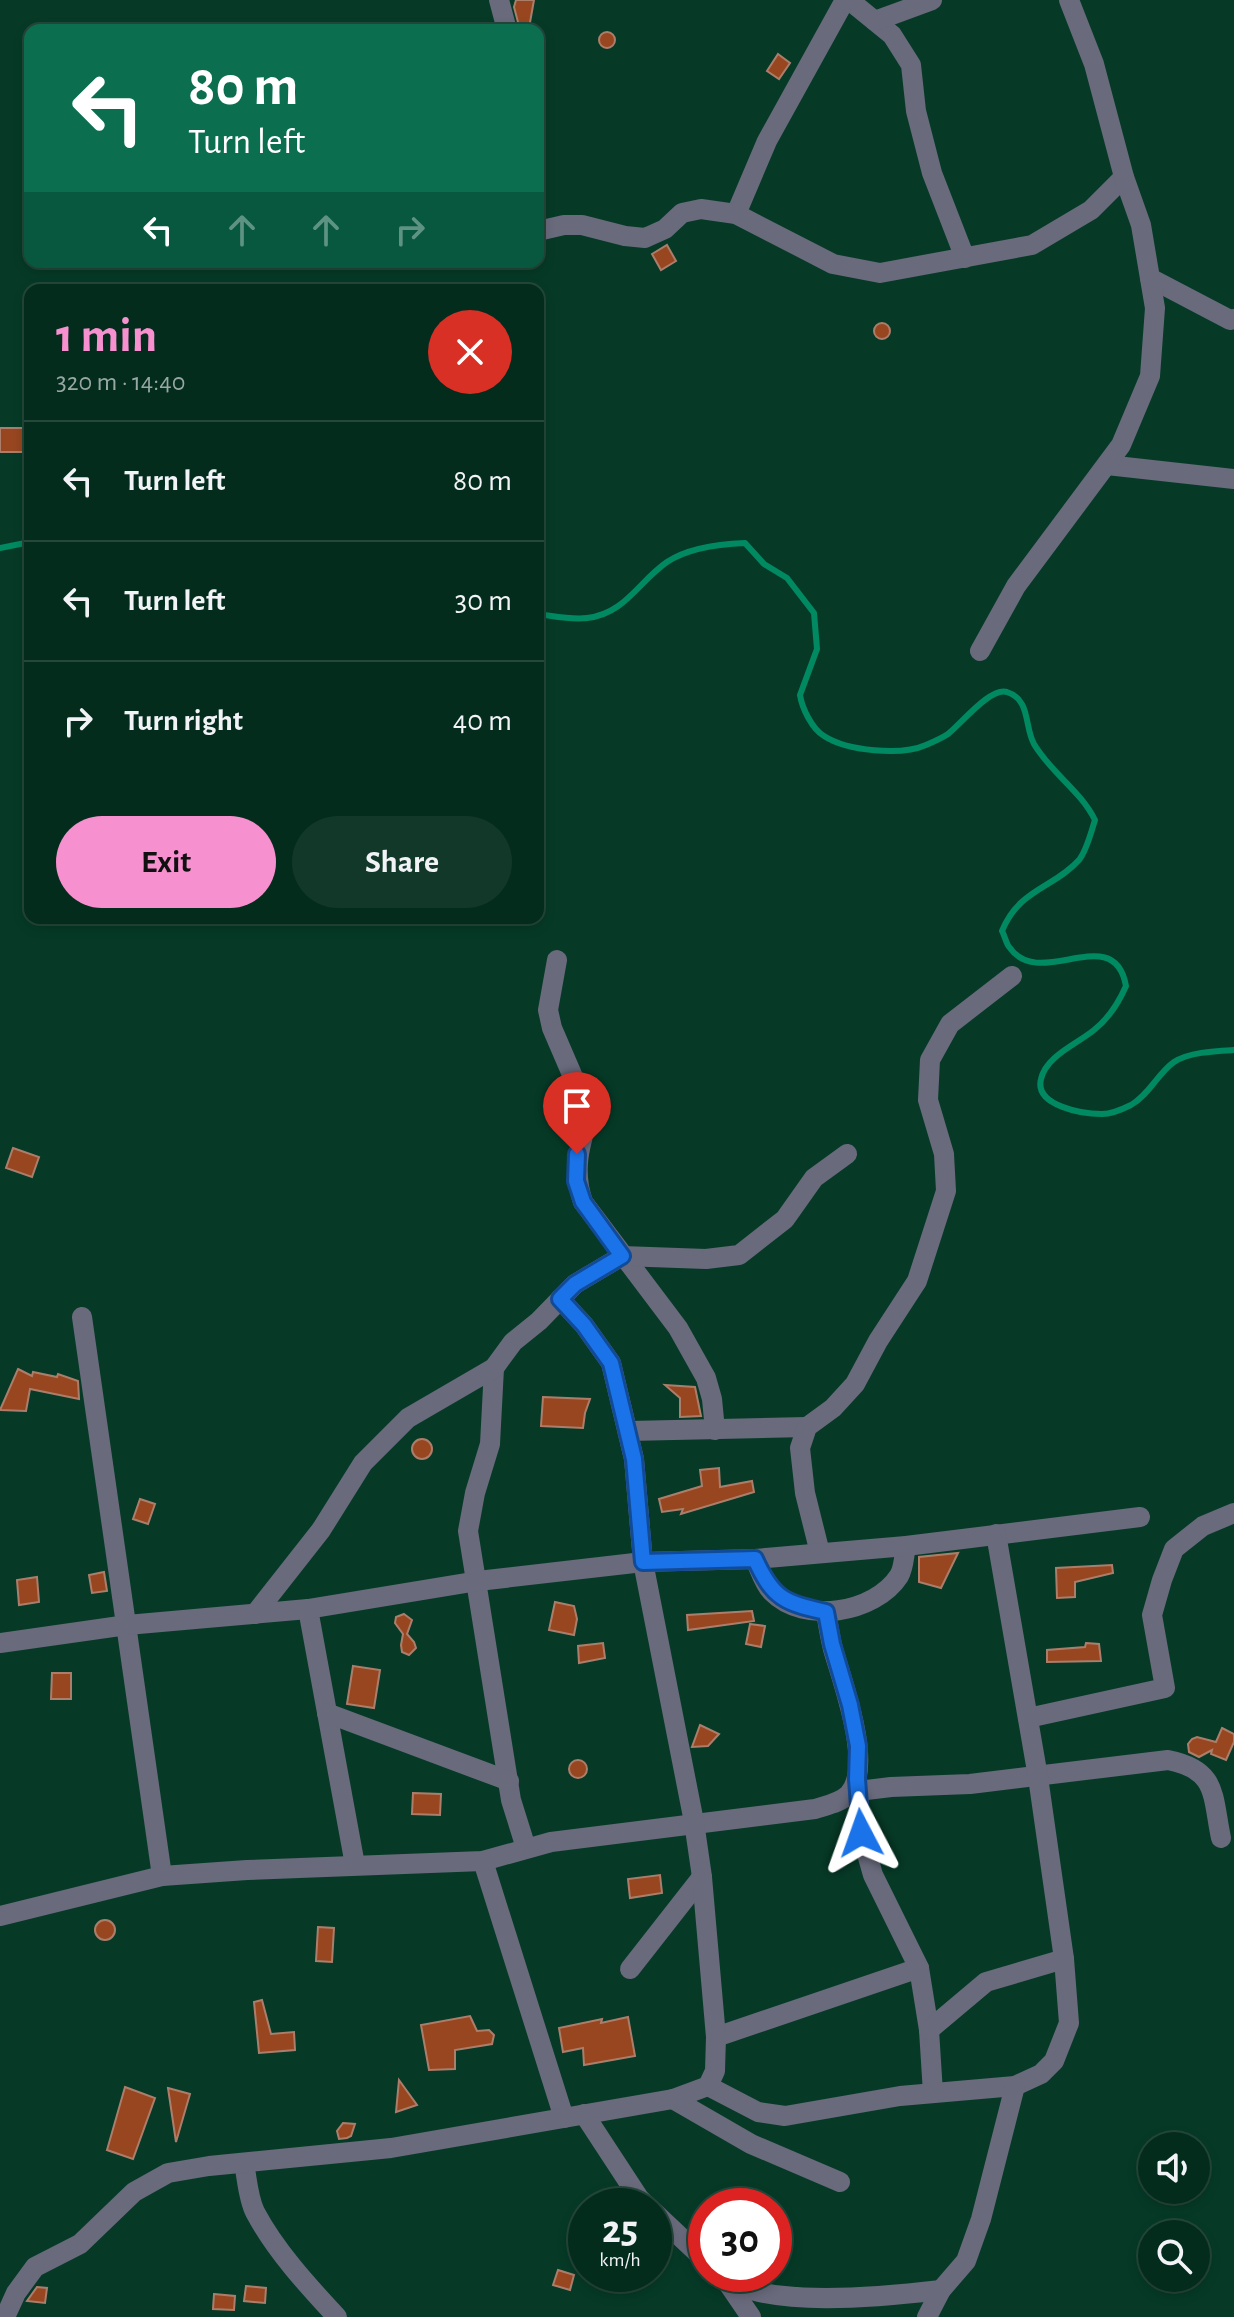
<!DOCTYPE html>
<meta charset="utf-8">
<style>
:root{--surface:#042c1d;--page:#12382a;--text:#f1f3f6;--muted:#97a7a4;--line:#25483b;--accent:#f790cf}
body{margin:0;font-family:"Alegreya Sans",sans-serif;background:var(--page);color:var(--text);height:100vh;display:flex;flex-direction:column;font-size:30px;white-space:nowrap}
*{box-sizing:border-box;margin:0}
p{font-size:26px;color:var(--muted)}
.icon{flex:none;width:44px;height:44px;fill:none;stroke:currentColor;stroke-width:2;stroke-linecap:round;stroke-linejoin:round}
.map{position:relative;flex:1;overflow:hidden}
.drawer{position:absolute;left:24px;top:284px;width:520px;height:640px;display:flex;flex-direction:column;background:var(--surface);border-radius:16px;box-shadow:0 4px 12px #0003,0 0 0 2px var(--line)}
.drawer>*{flex:none}
.banner{position:absolute;left:24px;top:24px;width:520px;height:244px;border-radius:16px;box-shadow:0 4px 12px #0003,0 0 0 2px var(--line);background:#0b6e4f;color:#fff;overflow:hidden}
.controls{position:absolute;left:1138px;top:2132px;display:grid;gap:16px}
.controls a{display:grid;place-items:center;width:72px;height:72px;border-radius:50%;background:var(--surface);box-shadow:0 4px 12px #0003,0 0 0 2px var(--line);font-size:40px}
.speed{position:absolute;left:568px;top:2188px;display:flex;gap:16px;font-size:40px;font-weight:700;text-align:center}
.speed>*{display:grid;place-content:center;width:104px;height:104px;border-radius:50%;background:var(--surface);box-shadow:0 4px 12px #0003,0 0 0 2px var(--line);line-height:1}
.speed small{font-size:20px;font-weight:400}
.speed .limit{border:12px solid #d22;background:#fff;color:#111}
.pin{position:absolute;display:grid;place-items:center;width:68px;height:68px;color:#fff;margin:-82px -34px;border-radius:50% 50% 50% 0;rotate:-45deg;box-shadow:0 0 8px #0007}
.pin .icon{rotate:45deg}
.me{position:absolute;width:88px;margin:-44px;rotate:356deg;stroke-linejoin:round;filter:drop-shadow(0 0 6px #0008)}
.turn{display:flex;align-items:center;gap:28px;height:168px;padding:0 32px;font-size:36px}
.turn .icon{width:104px;height:104px;stroke-width:2.5}
.turn b{display:block;font-size:56px;line-height:68px}
.lanes{display:flex;align-items:center;height:76px;padding:0 32px;background:#0003;justify-content:center;gap:40px;direction:ltr}
.lanes .off{opacity:.35}
.round{display:grid;place-items:center;flex:none;width:84px;height:84px;border-radius:42px;background:var(--page)}
.head{display:flex;align-items:center;justify-content:space-between;height:136px;padding:0 32px}
h1{font-size:48px;font-weight:600;line-height:60px;color:var(--accent)}
.action{display:flex;gap:16px;margin-top:auto;padding:16px 32px}
.action a{flex:1;height:92px;border-radius:48px;background:var(--accent);color:#111;font-size:32px;font-weight:600;line-height:92px;text-align:center}
.action a+a{background:var(--page);color:var(--text)}
ul{padding:0;list-style:none}
li{display:flex;align-items:center;gap:24px;height:120px;padding:0 32px;border-top:2px solid var(--line)}
li div{flex:1}
li b{display:block;font-size:30px}
li em{font-style:normal}
.map>svg:first-child{display:block}
.lines{fill:none;stroke-linecap:round;stroke-linejoin:round}
.stream{stroke:#018a61;stroke-width:6}
.building{fill:#974620;stroke:#ab7e6c;stroke-width:2}
.minor{stroke:#696a7c;stroke-width:20}
.route-casing{stroke:#114b97;stroke-width:20}
.route{stroke:#1a73e8;stroke-width:14}
</style>
<div class="map">
<svg width="1234" height="2317" viewBox="0 0 1234 2317">
<rect width="100%" height="100%" fill="#063a27"/>
<g class="lines">
<g class="stream">
<path d="M0 548 30 542"/>
<path d="M538 614C554 616 571 620 587 618 625 614 639 581 667 562 688 548 720 544 745 543L764 564 787 578 814 613 817 649 800 695C802 708 812 729 824 736 847 751 901 756 926 745 933 742 942 738 948 734 961 724 990 687 1007 692 1031 700 1024 726 1034 744 1051 773 1080 790 1095 820 1091 832 1087 850 1079 860 1054 888 1019 889 1002 931 1005 936 1006 944 1010 948 1040 991 1114 920 1126 986 1119 1002 1108 1019 1094 1030 1077 1044 1046 1056 1041 1079 1034 1106 1083 1114 1102 1114 1111 1114 1123 1109 1131 1105 1149 1095 1158 1073 1174 1062 1189 1052 1216 1051 1234 1050"/>
</g>
</g>
<g class="building">
<path d="M516 0H534L529 28 519 26 514 7Z"/>
<circle cx="607" cy="40" r="8"/>
<path d="M778 54 790 63 779 79 767 71Z"/>
<path d="M667 245 676 261 661 270 652 254Z"/>
<circle cx="882" cy="331" r="8"/>
<rect x="0" y="428" width="30" height="24"/>
<path d="M13 1148 39 1157 32 1177 6 1168Z"/>
<path d="M18 1369 32 1376 33 1372 57 1377 58 1374 78 1381 79 1399 30 1389 26 1411 0 1410Z"/>
<path d="M665 1385 695 1387 701 1416 680 1417V1398Z"/>
<path d="M543 1397 590 1399 585 1413 583 1428 541 1426Z"/>
<circle cx="422" cy="1449" r="10"/>
<path d="M719 1468 720 1487 752 1481 754 1492 681 1514 683 1509 662 1512 659 1499 702 1486 700 1470Z"/>
<path d="M140 1499 155 1504 148 1524 133 1519Z"/>
<path d="M958 1553 941 1588 919 1582V1557Z"/>
<path d="M1112 1565 1113 1573 1075 1582V1597L1057 1598 1056 1568Z"/>
<path d="M104 1572 107 1591 92 1593 89 1575Z"/>
<path d="M37 1577 39 1602 19 1605 17 1580Z"/>
<path d="M555 1602 574 1606 577 1619 574 1635 549 1630Z"/>
<path d="M752 1611 754 1621 688 1630 687 1615Z"/>
<path d="M404 1614 412 1620 407 1634 414 1642 416 1648 409 1655 402 1652 401 1645 403 1634 395 1623 396 1617Z"/>
<path d="M750 1624 765 1626 761 1647 746 1644Z"/>
<path d="M603 1643 605 1658 579 1663 578 1646Z"/>
<path d="M1086 1643 1099 1644 1101 1661 1047 1662V1650L1085 1647Z"/>
<path d="M353 1666 380 1670 374 1708 347 1704Z"/>
<path d="M52 1673H71V1699H51Z"/>
<path d="M700 1725 719 1734 708 1746 692 1747Z"/>
<path d="M1222 1728 1234 1734V1742L1226 1760 1211 1754 1212 1750 1199 1757 1189 1752 1188 1744 1192 1739 1197 1737 1216 1742Z"/>
<circle cx="578" cy="1769" r="9"/>
<path d="M413 1793 441 1794 440 1815 412 1814Z"/>
<path d="M660 1875 662 1893 630 1898 628 1879Z"/>
<circle cx="105" cy="1930" r="10"/>
<path d="M318 1927 334 1928 332 1962 316 1961Z"/>
<path d="M262 2000 271 2034 294 2032 295 2050 259 2053 254 2002Z"/>
<path d="M470 2016 477 2031 489 2030 494 2035 492 2044 455 2050V2069L429 2070 421 2025Z"/>
<path d="M628 2017 635 2056 584 2065 583 2048 563 2052 559 2028 602 2019 601 2023Z"/>
<path d="M399 2080 417 2105 396 2112Z"/>
<path d="M125 2087 155 2098 133 2159 107 2150Z"/>
<path d="M168 2088 190 2094 176 2142Z"/>
<path d="M343 2123 355 2124 351 2136 347 2138 339 2139 337 2131Z"/>
<path d="M558 2270 574 2275 570 2290 553 2285Z"/>
<path d="M246 2286 266 2288 265 2303 244 2301Z"/>
<path d="M37 2287 47 2288 45 2303 27 2301Z"/>
<path d="M214 2294 235 2296 234 2310 213 2309Z"/>
</g>
<g class="lines">
<g class="minor">
<path d="M499 0 507 30"/>
<path d="M849 0 892 35 911 65 916 111 932 173 965 258"/>
<path d="M875 21 932 0"/>
<path d="M736 214 767 141 845 0"/>
<path d="M538 231 564 225H582L625 236 645 238 665 229 682 213 701 209 736 214 833 264 880 273 1032 245 1091 210 1124 177"/>
<path d="M1150 278 1230 320 1234 319"/>
<path d="M1107 465 1234 479"/>
<path d="M980 651 1016 586 1121 445 1150 376 1155 308 1141 225 1124 177 1094 64 1069 0"/>
<path d="M557 960 548 1010 552 1028 589 1114C580 1145 572 1170 583 1202L678 1328 706 1378 712 1399 715 1430"/>
<path d="M82 1317 162 1876"/>
<path d="M494 1368 490 1444 475 1493 468 1531 511 1800 526 1848"/>
<path d="M629 1431 807 1427"/>
<path d="M820 1553 805 1493 800 1448 807 1427 833 1408 855 1384 878 1341 917 1281 946 1191 944 1154 928 1100 930 1060 950 1024 1012 976"/>
<path d="M755 1559C760 1570 764 1584 772 1592 804 1625 875 1613 899 1576 904 1568 904 1555 906 1546"/>
<path d="M308 1609 355 1865"/>
<path d="M255 1614 321 1530 363 1463 408 1418 494 1368 513 1342 539 1321 575 1284 622 1256 706 1259 739 1255 785 1219 814 1178 847 1154"/>
<path d="M0 1643 127 1625 308 1609 478 1581 643 1562 755 1559 906 1546 1140 1517"/>
<path d="M327 1713 509 1781"/>
<path d="M1028 1718 1165 1688 1152 1615 1162 1580 1174 1549 1203 1526 1234 1513"/>
<path d="M857 1779 861 1833 873 1875 919 1968 929 2030 933 2093"/>
<path d="M858 1791 891 1787 970 1784 1168 1760C1218 1770 1212 1795 1221 1838"/>
<path d="M483 1861 564 2118"/>
<path d="M0 1916 162 1876 247 1870 483 1861 551 1842 815 1809C827 1805 840 1803 849 1794 874 1766 842 1681 833 1649 830 1637 828 1624 826 1612"/>
<path d="M630 1969 702 1877"/>
<path d="M929 2030 986 1982 1064 1959"/>
<path d="M716 2037 919 1968"/>
<path d="M708 2086 758 2112 785 2116 900 2096 1015 2086 1041 2074 1054 2061 1069 2023 1064 1959 1038 1777 996 1534"/>
<path d="M673 2099 751 2144 840 2182"/>
<path d="M584 2114 639 2198 647 2206"/>
<path d="M244 2163C247 2178 248 2198 255 2212 275 2250 308 2286 337 2317"/>
<path d="M654 2212 706 2261"/>
<path d="M720 2274C759 2311 890 2296 941 2290"/>
<path d="M725 2279 751 2317"/>
<path d="M5 2317 16 2293 35 2267 80 2244 134 2192 168 2173 209 2166 391 2148 673 2099 708 2086 715 2071 716 2037 702 1877 694 1822 643 1562 634 1459 611 1363 584 1325 560 1299"/>
<path d="M927 2317 941 2290 966 2261 981 2219 1015 2086"/>
</g>
</g>
<g class="lines">
<g class="route-casing">
<path id="route" d="M577 1154 576 1181 583 1202 622 1256 575 1284 560 1299 584 1325 611 1363 634 1459 643 1562 755 1559C773 1599 785 1603 826 1612L832 1644 850 1705 858 1746 857 1779 861 1833"/>
</g>
<use href="#route" class="route"/>
</g>
</svg>
<div class="controls">
<a><svg class="icon" aria-label="sound" viewBox="0 0 24 24"><path d="M4 9h4l5-4v14l-5-4H4zM17 9q2 3 0 6"/></svg></a>
<a><svg class="icon" aria-label="search" viewBox="0 0 24 24"><circle cx="10" cy="10" r="6"/><path d="M15 15l6 6"/></svg></a>
</div>
<div class="speed"><div>25<small>km/h</small></div><div class="limit">30</div></div>
<div class="pin" style="left:577px;top:1154px;background:#d93025"><svg class="icon" aria-label="arrive" viewBox="0 0 24 24"><path d="M6 21V4h12l-3 4 3 4H6"/></svg></div>
<svg class="me" style="left:861px;top:1833px" viewBox="-20 -20 40 40"><path d="M0-17L14 15 0 8-14 15z" fill="#1a73e8" stroke="#fff" stroke-width="4"/></svg>
<div class="banner">
<div class="turn"><svg class="icon" aria-label="left" viewBox="0 0 24 24"><path d="M17 20v-9H6M10 6l-5 5 5 5"/></svg><div><b>80 m</b>Turn left</div></div>
<div class="lanes"><svg class="icon" aria-label="left" viewBox="0 0 24 24"><path d="M17 20v-9H6M10 6l-5 5 5 5"/></svg><svg class="icon off" aria-label="ahead" viewBox="0 0 24 24"><path d="M12 20V5M6 11l6-6 6 6"/></svg><svg class="icon off" aria-label="ahead" viewBox="0 0 24 24"><path d="M12 20V5M6 11l6-6 6 6"/></svg><svg class="icon off" aria-label="right" viewBox="0 0 24 24"><path d="M7 20v-9h11M14 6l5 5-5 5"/></svg></div>
</div>
<section class="drawer">
<div class="head"><div><h1>1 min</h1><p>320 m · 14:40</p></div><a class="round" style="background:#d93025;color:#fff"><svg class="icon" aria-label="close" viewBox="0 0 24 24"><path d="M6 6l12 12M18 6L6 18"/></svg></a></div>
<ul>
<li><svg class="icon" aria-label="left" viewBox="0 0 24 24"><path d="M17 20v-9H6M10 6l-5 5 5 5"/></svg><div><b>Turn left</b></div><em>80 m</em></li>
<li><svg class="icon" aria-label="left" viewBox="0 0 24 24"><path d="M17 20v-9H6M10 6l-5 5 5 5"/></svg><div><b>Turn left</b></div><em>30 m</em></li>
<li><svg class="icon" aria-label="right" viewBox="0 0 24 24"><path d="M7 20v-9h11M14 6l5 5-5 5"/></svg><div><b>Turn right</b></div><em>40 m</em></li>
</ul>
<div class="action"><a>Exit</a><a>Share</a></div>
</section>
</div>
